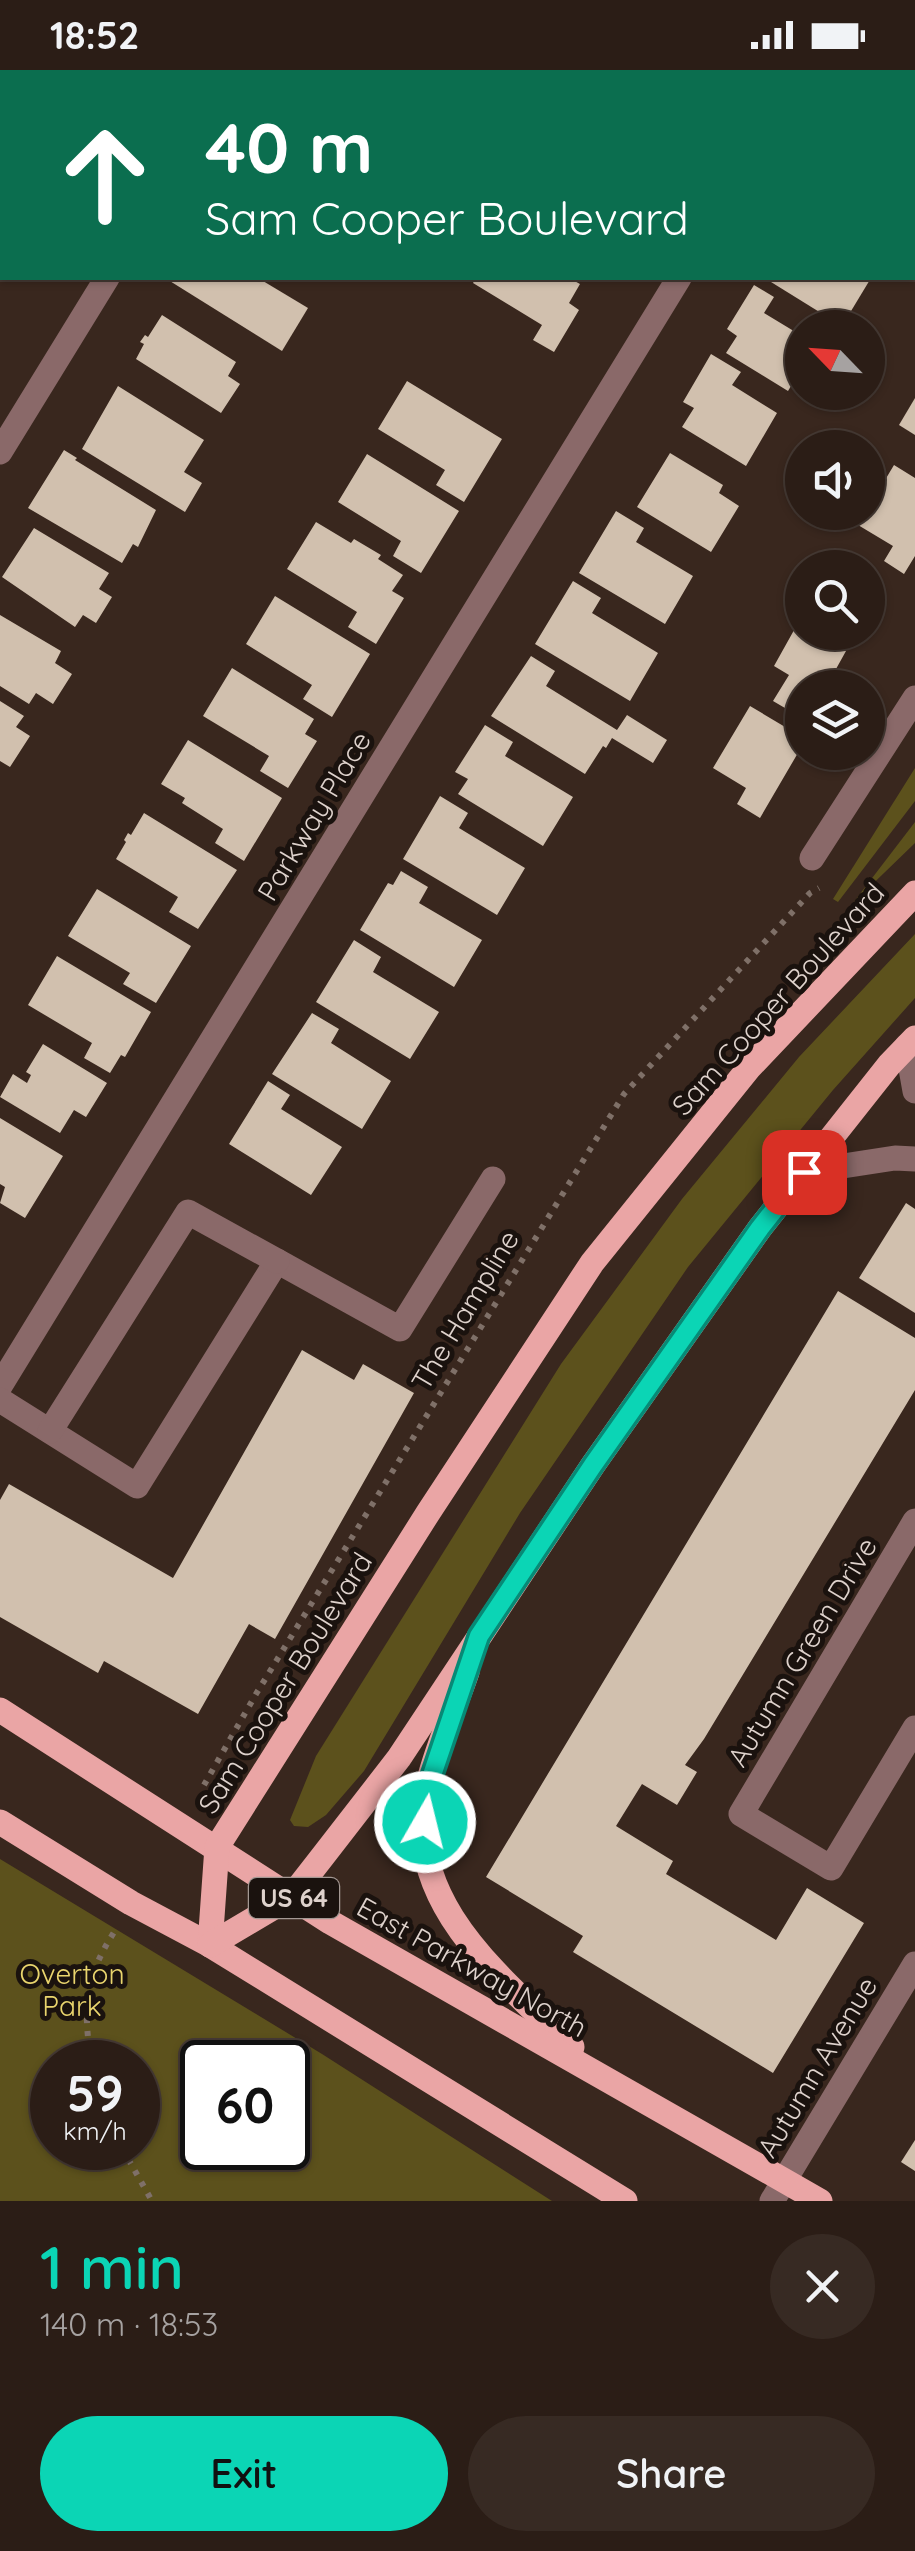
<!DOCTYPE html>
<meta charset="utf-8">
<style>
:root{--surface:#2b1d16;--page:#372a23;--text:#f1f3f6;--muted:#a6a2a1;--line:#473b35;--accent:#0bd5b5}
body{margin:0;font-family:Quicksand,sans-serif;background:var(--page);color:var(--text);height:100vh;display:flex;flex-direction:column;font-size:38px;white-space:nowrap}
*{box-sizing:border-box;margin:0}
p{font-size:32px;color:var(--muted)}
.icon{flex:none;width:55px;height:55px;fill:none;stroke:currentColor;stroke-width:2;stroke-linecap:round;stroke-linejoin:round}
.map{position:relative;height:2131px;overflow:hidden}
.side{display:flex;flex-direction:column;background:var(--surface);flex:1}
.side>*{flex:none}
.top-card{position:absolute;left:0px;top:0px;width:915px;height:210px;box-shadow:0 2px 8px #0004,0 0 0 2px var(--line);background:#0b6e4f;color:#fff;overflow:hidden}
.needle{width:65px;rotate:295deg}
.controls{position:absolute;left:785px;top:240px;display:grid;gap:20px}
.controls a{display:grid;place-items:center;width:100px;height:100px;border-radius:50%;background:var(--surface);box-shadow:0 2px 8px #0004,0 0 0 2px var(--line);font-size:50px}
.speed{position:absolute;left:30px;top:1970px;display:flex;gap:20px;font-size:50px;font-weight:700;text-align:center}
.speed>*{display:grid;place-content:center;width:130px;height:130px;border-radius:50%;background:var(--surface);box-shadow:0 2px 8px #0004,0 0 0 2px var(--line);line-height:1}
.speed small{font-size:25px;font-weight:400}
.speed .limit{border:5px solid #111;border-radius:15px;background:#fff;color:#111}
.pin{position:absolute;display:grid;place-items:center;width:85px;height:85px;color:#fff;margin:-42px;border-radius:20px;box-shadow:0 5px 15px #0006}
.me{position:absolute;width:110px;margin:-55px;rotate:8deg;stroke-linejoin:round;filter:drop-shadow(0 0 8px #0008)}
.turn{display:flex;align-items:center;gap:35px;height:210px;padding:0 40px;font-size:45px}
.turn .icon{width:130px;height:130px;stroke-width:2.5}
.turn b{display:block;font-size:70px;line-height:85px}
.round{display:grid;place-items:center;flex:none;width:105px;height:105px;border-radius:52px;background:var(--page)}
.headline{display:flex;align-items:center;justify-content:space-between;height:170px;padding:0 40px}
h1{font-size:60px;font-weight:600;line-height:75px;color:var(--accent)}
.action{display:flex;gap:20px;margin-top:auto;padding:20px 40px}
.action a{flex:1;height:115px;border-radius:60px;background:var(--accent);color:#111;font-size:40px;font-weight:600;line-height:115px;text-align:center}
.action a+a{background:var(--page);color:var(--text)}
.status{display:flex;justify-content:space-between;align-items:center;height:70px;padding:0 50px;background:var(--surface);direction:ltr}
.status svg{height:28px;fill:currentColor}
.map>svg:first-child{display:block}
.green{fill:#5c511c;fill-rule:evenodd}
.building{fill:#d1c0ae}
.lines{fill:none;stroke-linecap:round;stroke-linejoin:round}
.path{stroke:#7f7068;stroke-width:6;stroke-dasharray:5 8;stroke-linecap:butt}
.minor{stroke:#8a6969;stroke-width:25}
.major{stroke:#eaa5a5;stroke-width:25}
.route-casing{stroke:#078a76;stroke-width:25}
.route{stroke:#0bd5b5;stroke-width:18}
.labels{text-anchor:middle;stroke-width:10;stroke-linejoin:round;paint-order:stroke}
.shield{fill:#1a120e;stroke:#a39893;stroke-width:2.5}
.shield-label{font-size:25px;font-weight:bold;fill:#ded2cc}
.street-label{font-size:28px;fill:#ded2cc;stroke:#1a120e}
.park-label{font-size:28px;fill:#e9d46d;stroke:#1a120e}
</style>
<div class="status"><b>18:52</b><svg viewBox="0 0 49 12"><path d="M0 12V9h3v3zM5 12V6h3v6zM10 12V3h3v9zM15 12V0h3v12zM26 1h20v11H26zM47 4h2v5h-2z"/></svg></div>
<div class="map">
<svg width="915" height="2131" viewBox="0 0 915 2131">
<rect width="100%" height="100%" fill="#39271e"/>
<g class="green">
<path d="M915 698V731L838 832 833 829Z"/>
<path d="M915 752V773L853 833Z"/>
<path d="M915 864V928L833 1020 688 1197 520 1443 364 1701 326 1745 308 1757 294 1756 290 1750 316 1686 561 1294 682 1129 799 987Z"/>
<path d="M0 1789 322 1984 552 2131H0ZM138 1992V2078H52V1992ZM288 1992V2078H202V1992Z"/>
</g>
<g class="building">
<path d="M165 208H258L308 238 282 281Z"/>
<path d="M476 208H569L580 214 569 233 579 240 554 282 533 270 542 255 473 213Z"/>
<path d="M773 208H871L842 256 771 212Z"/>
<path d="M754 215 774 227 764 243 802 266V298L788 321 726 283 737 266 727 259Z"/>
<path d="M162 245 236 292 228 306 240 314 221 343 136 289 144 274 140 272 145 265 148 267Z"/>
<path d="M711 284 741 302 732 315 777 343 746 396 682 357 694 338 683 332Z"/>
<path d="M407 311 502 369 464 432 436 415 445 400 378 359Z"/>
<path d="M118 316 204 370 184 402 202 413 185 442 82 379Z"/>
<path d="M915 328V365L899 355Z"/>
<path d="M64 380 77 388 75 390 156 440 138 477 133 474 122 493 28 438Z"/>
<path d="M670 383 723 415 719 423 739 436 711 482 637 437Z"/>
<path d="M367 384 459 441 421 503 393 486 401 471 338 432Z"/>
<path d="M894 395 915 408V486L904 504 884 491 893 476 858 455Z"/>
<path d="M616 441 644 458 636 472 693 506 665 554 579 503Z"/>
<path d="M316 452 351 473 354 469 381 485 378 489 403 505 392 521 404 528 376 574 348 557 357 542 287 499Z"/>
<path d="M34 458 109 503 99 519 112 527 96 553 83 545 75 557 2 507Z"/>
<path d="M573 511 601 528 592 543 658 583 630 631 535 574Z"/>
<path d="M275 526 370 584 332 647 303 629 312 615 246 574Z"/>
<path d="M0 545 61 581 55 593 72 604 53 634 36 623 29 634 0 616Z"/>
<path d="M798 553 802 556V562H814L846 581 836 599 848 606 842 618H802V648L773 631 789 605 774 596Z"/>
<path d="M531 586 555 601 546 616 617 660 627 645 667 670 653 693 612 668 606 678 603 676 585 704 491 646Z"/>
<path d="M232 598 314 649 305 664 317 671 288 718 260 701 269 686 203 646Z"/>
<path d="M0 631 24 646 16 657 30 666 10 697 0 691Z"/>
<path d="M750 636 802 667V676L760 748 737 734 746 718 713 698Z"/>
<path d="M485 655 513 672 505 686 573 727 543 776 458 724 468 709 455 702Z"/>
<path d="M188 670 282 728 244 791 215 773 223 759 182 733 185 728 161 714Z"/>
<path d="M440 726 468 743 459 758 525 798 497 845 403 789Z"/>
<path d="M144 743 237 800 198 859 169 842 178 827 116 789 126 772 124 770 128 763 131 765Z"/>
<path d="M401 801 428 817 419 833 482 870 454 917 360 860 388 813 393 815Z"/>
<path d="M97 819 191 876 156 933 123 914 130 903 68 866Z"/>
<path d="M354 870 381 887 373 902 439 942 410 989 316 932Z"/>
<path d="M57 886 151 942 125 987 121 985 110 1003 84 988 92 973 28 935Z"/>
<path d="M312 943 339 959 331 973 391 1011 362 1059 272 1004Z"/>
<path d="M43 974 107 1013 86 1047 74 1040 60 1063 0 1027 13 1004 27 1013 31 1005 26 1002Z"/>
<path d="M268 1011 290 1025 281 1039 342 1077 311 1125 229 1074Z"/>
<path d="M0 1048 63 1086 25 1148 0 1133 5 1117 0 1114Z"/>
<path d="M906 1133 915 1139V1243L859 1208Z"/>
<path d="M838 1221 915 1268V1320L704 1669 685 1695 697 1702 677 1735 642 1714 616 1756 673 1791 666 1804 776 1870 807 1818 864 1853 773 2003 573 1882 583 1866 486 1807Z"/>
<path d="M302 1280 354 1310 363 1294 414 1323 275 1569 249 1554 198 1644 104 1591 98 1603 0 1547V1430L9 1414 173 1508Z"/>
<path d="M915 2070V2101L901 2092Z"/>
</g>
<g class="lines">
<g class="path">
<path d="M204 1715 256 1624 624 1024 810 823 819 818"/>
<path d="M91 1992C83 1935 84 1909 116 1859"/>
<path d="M122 2078 152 2131"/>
</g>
<g class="minor">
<path d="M233 2 234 0"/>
<path d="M805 2 806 0"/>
<path d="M0 382 107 208"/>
<path d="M812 788 915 628"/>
<path d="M907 976 915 1021"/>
<path d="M804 1102 895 1088 915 1089"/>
<path d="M0 1316 679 208"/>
<path d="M0 1330 137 1416 277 1191 400 1259 493 1109"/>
<path d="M50 1361 188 1142 277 1191"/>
<path d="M915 1451 741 1744 831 1798 915 1658"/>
<path d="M772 2131 915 1894"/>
</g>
<g class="major">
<path d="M467 1602C454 1640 436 1679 427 1718 401 1831 500 1906 572 1977"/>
<path d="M0 1640 330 1852 820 2131"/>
<path d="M0 1752 131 1833 210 1875 625 2131"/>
<path d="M210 1875 217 1777 428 1443 592 1193 749 998 915 823"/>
<path d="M210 1875 291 1827 323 1786 399 1688 593 1395 760 1158 889 995 915 968"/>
</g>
</g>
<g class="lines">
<g class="route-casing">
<path id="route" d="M425 1752 427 1720 479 1566 593 1395 760 1158 804 1102"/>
</g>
<use href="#route" class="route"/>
</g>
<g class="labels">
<rect class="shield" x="249" y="1808" width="90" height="40" rx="8"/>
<g class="shield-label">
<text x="294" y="1837">US 64</text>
</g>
<g class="street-label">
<text transform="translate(314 746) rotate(-59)" y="10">Parkway Place</text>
<text transform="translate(778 929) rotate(-48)" y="10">Sam Cooper Boulevard</text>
<text transform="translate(465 1240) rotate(-59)" y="10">The Hampline</text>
<text transform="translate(802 1582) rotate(-59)" y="10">Autumn Green Drive</text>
<text transform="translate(285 1613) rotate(-58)" y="10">Sam Cooper Boulevard</text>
<text transform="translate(472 1897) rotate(29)" y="10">East Parkway North</text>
<text transform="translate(817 1997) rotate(-59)" y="10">Autumn Avenue</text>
</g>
<g class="park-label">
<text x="72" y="1914">Overton<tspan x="72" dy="32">Park</tspan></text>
</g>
</g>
</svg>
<div class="controls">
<a><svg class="needle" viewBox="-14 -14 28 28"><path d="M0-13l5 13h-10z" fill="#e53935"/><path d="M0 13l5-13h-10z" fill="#a6a2a1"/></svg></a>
<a><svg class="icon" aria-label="sound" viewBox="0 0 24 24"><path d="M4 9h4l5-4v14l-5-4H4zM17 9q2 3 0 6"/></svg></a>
<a><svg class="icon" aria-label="search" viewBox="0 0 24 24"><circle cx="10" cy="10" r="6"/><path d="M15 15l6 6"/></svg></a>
<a><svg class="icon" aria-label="layers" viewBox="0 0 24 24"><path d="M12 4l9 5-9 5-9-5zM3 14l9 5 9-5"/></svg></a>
</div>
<div class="speed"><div>59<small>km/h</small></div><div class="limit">60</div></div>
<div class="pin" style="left:804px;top:1102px;background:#d93025"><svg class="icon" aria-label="arrive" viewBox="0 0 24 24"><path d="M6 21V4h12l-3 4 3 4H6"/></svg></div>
<svg class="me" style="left:425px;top:1752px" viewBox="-20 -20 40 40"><circle r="17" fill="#0bd5b5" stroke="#fff" stroke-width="3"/><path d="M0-11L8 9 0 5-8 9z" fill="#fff"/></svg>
<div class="top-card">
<div class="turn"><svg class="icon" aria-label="ahead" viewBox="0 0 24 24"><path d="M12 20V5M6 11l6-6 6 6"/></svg><div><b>40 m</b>Sam Cooper Boulevard</div></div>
</div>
</div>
<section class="side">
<div class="headline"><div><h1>1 min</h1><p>140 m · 18:53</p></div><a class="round"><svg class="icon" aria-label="close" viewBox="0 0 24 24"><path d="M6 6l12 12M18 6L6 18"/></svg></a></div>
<div class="action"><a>Exit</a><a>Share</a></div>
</section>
